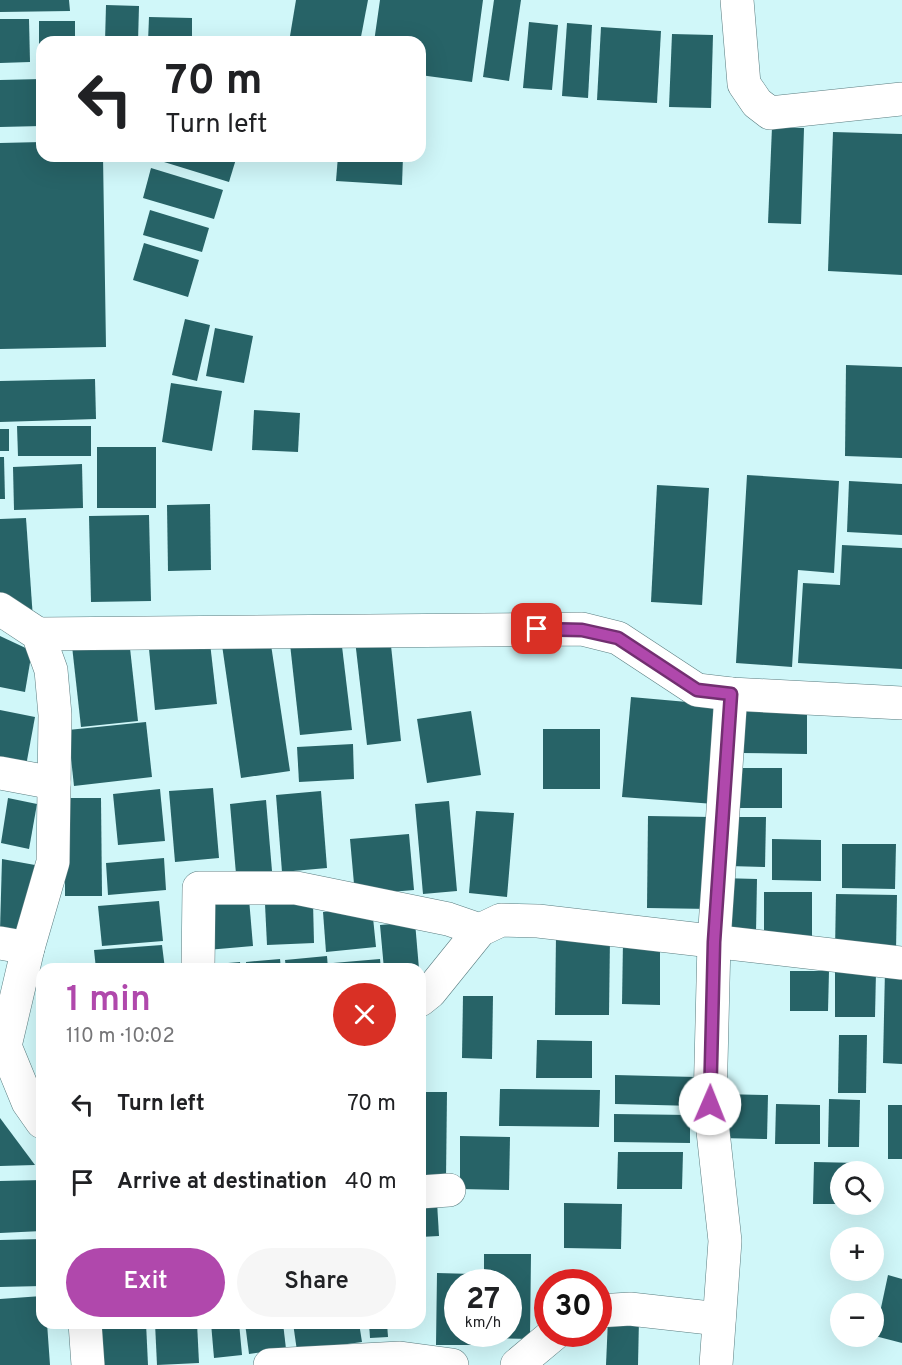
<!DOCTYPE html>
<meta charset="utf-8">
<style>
:root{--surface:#fff;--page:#f6f6f6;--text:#202124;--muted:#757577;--accent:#b048ac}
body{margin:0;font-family:Overpass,sans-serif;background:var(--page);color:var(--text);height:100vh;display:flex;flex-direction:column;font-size:22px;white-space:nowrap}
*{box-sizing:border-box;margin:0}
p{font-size:20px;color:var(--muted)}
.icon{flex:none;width:33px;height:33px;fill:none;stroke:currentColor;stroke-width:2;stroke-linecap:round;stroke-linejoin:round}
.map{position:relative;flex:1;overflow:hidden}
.panel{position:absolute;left:36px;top:963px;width:390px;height:366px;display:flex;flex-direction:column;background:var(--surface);border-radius:18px;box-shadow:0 6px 24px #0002}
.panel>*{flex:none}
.hud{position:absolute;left:36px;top:36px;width:390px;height:126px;border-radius:18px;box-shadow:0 6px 24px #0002;background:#fff;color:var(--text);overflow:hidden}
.controls{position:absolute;left:830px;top:1161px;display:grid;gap:12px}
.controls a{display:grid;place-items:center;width:54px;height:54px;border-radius:50%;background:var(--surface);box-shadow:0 6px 24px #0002;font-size:30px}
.speed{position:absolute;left:444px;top:1269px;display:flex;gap:12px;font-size:30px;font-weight:700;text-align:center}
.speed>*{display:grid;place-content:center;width:78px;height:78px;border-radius:50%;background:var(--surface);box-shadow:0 6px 24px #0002;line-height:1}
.speed small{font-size:15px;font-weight:400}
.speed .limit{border:9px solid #d22;background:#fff;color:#111}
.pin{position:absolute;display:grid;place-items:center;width:51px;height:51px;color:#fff;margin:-26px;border-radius:12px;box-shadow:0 3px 9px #0006}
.me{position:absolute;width:66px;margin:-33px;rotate:1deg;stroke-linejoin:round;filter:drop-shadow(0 0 4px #0008)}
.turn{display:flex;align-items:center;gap:21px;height:126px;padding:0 30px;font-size:27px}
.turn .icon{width:78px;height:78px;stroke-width:2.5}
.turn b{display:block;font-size:42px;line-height:51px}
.round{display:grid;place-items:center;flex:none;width:63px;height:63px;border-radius:32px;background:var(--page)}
.summary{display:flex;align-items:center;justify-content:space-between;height:102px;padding:0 30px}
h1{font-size:36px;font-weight:600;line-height:45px;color:var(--accent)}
.action{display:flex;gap:12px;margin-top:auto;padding:12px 30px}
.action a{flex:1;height:69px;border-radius:36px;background:var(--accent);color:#fff;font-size:24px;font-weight:600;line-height:69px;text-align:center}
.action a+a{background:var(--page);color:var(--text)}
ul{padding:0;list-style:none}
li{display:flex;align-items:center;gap:18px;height:78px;padding:0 30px}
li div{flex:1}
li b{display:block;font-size:22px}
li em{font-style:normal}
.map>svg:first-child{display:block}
.building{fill:#276367}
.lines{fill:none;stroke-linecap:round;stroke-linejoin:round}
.minor-casing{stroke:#5a7d80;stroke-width:34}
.minor{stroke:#fff;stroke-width:33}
.route-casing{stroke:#722f70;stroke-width:15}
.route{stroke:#b048ac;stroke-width:10}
</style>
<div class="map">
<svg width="902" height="1365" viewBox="0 0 902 1365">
<rect width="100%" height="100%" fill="#d0f7f9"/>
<g class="building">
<path d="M0 0H69L70 11 0 12Z"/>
<path d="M296 0H368L360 42H289Z"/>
<path d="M380 0H483L472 82 420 75V42H374Z"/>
<path d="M494 0H521L509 81 483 77Z"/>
<path d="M106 5 139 6 138 42H105Z"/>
<path d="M149 17 192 18V42H148Z"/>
<path d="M0 19H29L30 62 0 63Z"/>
<path d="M39 21H75V42H42V67H39Z"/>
<path d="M529 22 558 25 552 90 523 88Z"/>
<path d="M567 23 592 25 588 98 562 96Z"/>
<path d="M601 27 661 31 657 103 597 100Z"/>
<path d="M672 34 713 35 711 108 669 107Z"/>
<path d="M42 79V126L0 127V80Z"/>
<path d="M772 127 804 128 801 224 768 223Z"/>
<path d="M833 132 902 134V275L828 271Z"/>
<path d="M42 142V156H103L106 347 0 349V143Z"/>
<path d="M152 156H227L236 159 229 182 151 158Z"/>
<path d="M338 156H403L402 185 336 181Z"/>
<path d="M151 168 223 190 214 219 143 198Z"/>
<path d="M150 210 209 228 202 252 143 235Z"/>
<path d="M144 243 199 260 188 297 133 280Z"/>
<path d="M185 319 210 325 197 381 172 375Z"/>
<path d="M215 328 253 336 244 383 206 376Z"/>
<path d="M846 365 902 367V458L845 456Z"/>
<path d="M95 379 96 419 0 422V381Z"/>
<path d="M171 383 222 391 212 451 162 442Z"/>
<path d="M254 410 300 413 298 452 252 450Z"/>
<path d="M17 426H91V456H18Z"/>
<rect x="0" y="429" width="9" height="22"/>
<rect x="97" y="447" width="59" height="61"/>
<path d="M0 457H4L5 499H0Z"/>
<path d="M82 464 83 508 14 510 13 467Z"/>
<path d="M747 475 839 481 834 573 798 570 792 667 736 663Z"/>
<path d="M849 481 902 484V535L847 532Z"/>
<path d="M657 485 709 488 702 605 651 602Z"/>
<path d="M210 504 211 570 168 571 167 505Z"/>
<path d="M149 515 151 601 91 602 89 516Z"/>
<path d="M26 518 33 619 0 592V519Z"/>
<path d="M842 545 902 548V669L798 663 803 583 840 585Z"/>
<path d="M0 636 32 651 25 692 0 687Z"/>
<path d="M390 636 401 741 367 745 355 640Z"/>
<path d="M270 638 290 771 241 778 222 645Z"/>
<path d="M341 638 352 730 300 735 290 644Z"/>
<path d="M129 639 138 721 81 727 72 646Z"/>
<path d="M210 643 217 704 155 710 149 649Z"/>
<path d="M631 697 721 705 714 804 622 797Z"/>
<path d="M0 710 35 717 26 766 0 761Z"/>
<path d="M471 711 481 775 427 783 417 719Z"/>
<path d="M741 711H807V754L741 753Z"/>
<path d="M146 722 152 777 74 786 68 730Z"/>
<rect x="543" y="729" width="57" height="60"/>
<path d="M353 744 354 779 299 782 297 747Z"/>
<rect x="734" y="768" width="48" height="40"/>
<path d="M213 788 219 858 175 862 169 791Z"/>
<path d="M160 789 165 841 118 845 113 794Z"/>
<path d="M321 791 327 868 282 872 276 795Z"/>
<path d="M8 798 37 804 29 849 1 843Z"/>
<path d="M65 798H101L102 896H65Z"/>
<path d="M266 800 272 871 236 874 230 804Z"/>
<path d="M449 801 457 891 423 894 415 804Z"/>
<path d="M476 811 514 813 507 897 469 893Z"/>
<path d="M648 816 712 817 711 909 647 908Z"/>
<path d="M730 817H766L765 867 729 866Z"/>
<path d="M409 834 414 890 355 895 350 839Z"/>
<path d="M772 839 821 840V881L772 880Z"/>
<path d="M842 844H896L895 889 842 888Z"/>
<path d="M164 858 166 890 108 895 106 863Z"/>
<path d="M2 859 35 865 23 934 0 930Z"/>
<path d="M720 878 757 879 756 933 720 932Z"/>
<path d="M764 892H812V937L764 936Z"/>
<path d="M836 894 897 895 896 951 835 950Z"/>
<path d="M249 899 253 946 207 950 203 903Z"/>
<path d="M159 901 163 941 102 946 98 906Z"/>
<path d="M313 902 314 943 267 945 265 904Z"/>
<path d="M372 908 376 947 326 952 323 912Z"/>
<path d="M415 922 419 969H384L380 925Z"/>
<path d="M556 935 610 936 609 1015H555Z"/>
<path d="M623 940H660V1005L622 1004Z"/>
<path d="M162 945 165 969H96L94 950Z"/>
<path d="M327 956 328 969H286L285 960Z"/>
<path d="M280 959 281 969H246V962Z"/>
<path d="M380 959 381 969H334L333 963Z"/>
<path d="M240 962 241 969H204V965Z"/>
<path d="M885 969H902V1064L883 1063Z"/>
<path d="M790 971H829L828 1011H790Z"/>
<path d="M835 971H876L875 1017H835Z"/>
<path d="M463 996H493L492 1059 462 1058Z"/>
<path d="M839 1035H867L866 1093H838Z"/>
<path d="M537 1040 592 1041V1078H536Z"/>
<path d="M615 1075 696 1077V1106L615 1104Z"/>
<path d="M500 1089 600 1090 599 1127 499 1126Z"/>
<path d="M420 1092H447L446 1179H420Z"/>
<path d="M720 1094 768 1095 767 1139 720 1138Z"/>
<path d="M829 1099 860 1100 859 1147H828Z"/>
<path d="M776 1104 820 1105V1144H775Z"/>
<rect x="888" y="1105" width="14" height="54"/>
<path d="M614 1114 690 1115V1143L614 1142Z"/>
<path d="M0 1118 35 1165 0 1166Z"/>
<path d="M460 1136 510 1137 509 1190 460 1189Z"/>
<path d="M618 1152H683L682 1189H617Z"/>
<path d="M814 1162 860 1163 859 1172H840V1204H813Z"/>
<path d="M42 1180V1231L0 1233V1181Z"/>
<path d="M420 1202H437L439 1236 420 1237Z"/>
<path d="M564 1203 622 1204 621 1249 564 1248Z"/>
<path d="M42 1239V1286L0 1287V1240Z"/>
<path d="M484 1254H531L530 1339 484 1338V1334H508V1282H484Z"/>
<path d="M437 1273 473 1274V1282H458V1334H472V1345H436Z"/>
<path d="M888 1275 902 1279V1343L875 1336Z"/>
<path d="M42 1296V1323H47L50 1365H0V1299Z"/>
<path d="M608 1319H639L638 1365H606Z"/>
<path d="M93 1323H146L148 1365H95Z"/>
<path d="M155 1323H197L199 1363 157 1365Z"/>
<path d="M211 1323H239L242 1355 214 1358Z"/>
<path d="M245 1323H283L286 1349 249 1354Z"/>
<path d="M293 1323H359L362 1342 297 1351Z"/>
<path d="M369 1323H387L388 1337 370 1338Z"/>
</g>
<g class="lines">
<g class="minor-casing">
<g id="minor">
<path d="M737 0 744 84 757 103 770 113 902 99"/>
<path d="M0 609 38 634 51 670 55 715 53 862 28 948 5 1046 28 1102 42 1122"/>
<path d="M38 634 582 629 618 638 697 690 731 694 902 703"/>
<path d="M0 773 54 783"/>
<path d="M0 943 28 948"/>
<path d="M198 969 199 888H296L448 919 480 930"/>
<path d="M420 1000 430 992 480 930 501 920 538 921 902 963"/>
<path d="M420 1192 449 1190"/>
<path d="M598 1311 630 1309 719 1319"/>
<path d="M85 1323 88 1365"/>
<path d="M270 1365 400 1358 452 1365"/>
<path d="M517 1365 554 1334"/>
<path d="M716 1365 725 1241 710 1104 714 942 731 694"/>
</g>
</g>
<use href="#minor" class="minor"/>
</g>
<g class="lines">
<g class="route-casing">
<path id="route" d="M537 629 582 630 618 638 697 690 731 694 714 942 710 1104"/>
</g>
<use href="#route" class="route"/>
</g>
</svg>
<div class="controls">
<a><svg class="icon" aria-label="search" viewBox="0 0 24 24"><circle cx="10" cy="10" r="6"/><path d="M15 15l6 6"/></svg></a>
<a>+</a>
<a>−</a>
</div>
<div class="speed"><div>27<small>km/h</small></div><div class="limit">30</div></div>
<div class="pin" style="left:537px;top:629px;background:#d93025"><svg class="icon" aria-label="arrive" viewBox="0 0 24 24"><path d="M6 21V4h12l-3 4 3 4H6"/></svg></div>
<svg class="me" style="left:710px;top:1104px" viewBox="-20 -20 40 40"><circle r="19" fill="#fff"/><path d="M0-13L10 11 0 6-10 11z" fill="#b048ac"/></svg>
<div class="hud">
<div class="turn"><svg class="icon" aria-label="left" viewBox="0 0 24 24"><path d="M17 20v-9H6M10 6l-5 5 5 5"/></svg><div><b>70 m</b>Turn left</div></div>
</div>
<section class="panel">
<div class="summary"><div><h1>1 min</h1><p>110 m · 10:02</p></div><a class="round" style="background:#d93025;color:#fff"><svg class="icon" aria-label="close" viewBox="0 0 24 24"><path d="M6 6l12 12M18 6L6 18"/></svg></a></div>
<ul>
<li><svg class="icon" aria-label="left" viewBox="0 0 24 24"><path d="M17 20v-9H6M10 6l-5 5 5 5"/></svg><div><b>Turn left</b></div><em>70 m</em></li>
<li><svg class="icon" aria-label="arrive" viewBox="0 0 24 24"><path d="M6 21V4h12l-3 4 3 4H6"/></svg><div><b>Arrive at destination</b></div><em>40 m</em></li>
</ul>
<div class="action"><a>Exit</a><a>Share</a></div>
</section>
</div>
